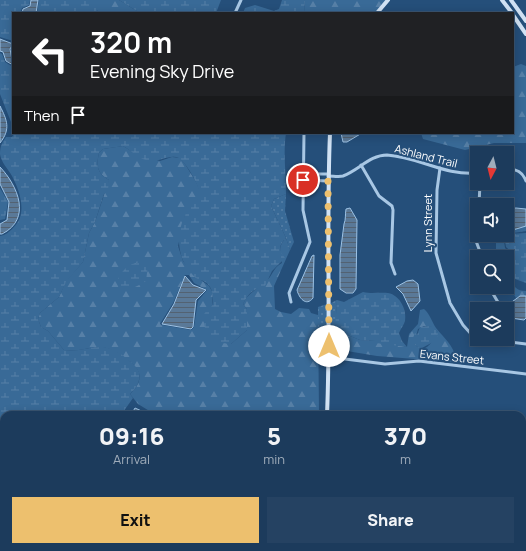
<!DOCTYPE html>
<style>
:root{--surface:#1c3b5c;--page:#254262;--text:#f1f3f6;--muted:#a0adbb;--line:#3a5572;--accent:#edc06e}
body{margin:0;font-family:Manrope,sans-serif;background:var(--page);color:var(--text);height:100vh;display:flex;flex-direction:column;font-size:15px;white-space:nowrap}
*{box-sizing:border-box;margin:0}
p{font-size:13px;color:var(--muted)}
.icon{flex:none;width:22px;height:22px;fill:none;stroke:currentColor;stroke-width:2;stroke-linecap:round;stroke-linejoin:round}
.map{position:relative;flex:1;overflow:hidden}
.sheet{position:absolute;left:0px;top:411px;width:526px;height:140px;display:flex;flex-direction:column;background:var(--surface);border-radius:12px 12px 0 0;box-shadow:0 2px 10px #0003,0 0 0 1px var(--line)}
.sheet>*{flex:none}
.top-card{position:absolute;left:12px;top:12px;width:502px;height:122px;border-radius:0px;box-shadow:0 2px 10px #0003,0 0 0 1px var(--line);background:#202124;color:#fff;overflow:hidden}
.needle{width:26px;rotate:187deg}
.tools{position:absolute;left:470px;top:146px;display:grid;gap:8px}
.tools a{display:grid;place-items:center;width:44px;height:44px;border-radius:0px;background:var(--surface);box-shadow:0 2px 10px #0003,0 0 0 1px var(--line);font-size:20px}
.pin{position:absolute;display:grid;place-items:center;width:34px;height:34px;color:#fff;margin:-17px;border:2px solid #fff;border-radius:50%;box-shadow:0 1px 4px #0007}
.me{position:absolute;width:44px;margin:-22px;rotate:0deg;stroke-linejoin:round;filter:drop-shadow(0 0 3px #0008)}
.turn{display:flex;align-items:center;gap:14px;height:84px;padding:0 12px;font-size:18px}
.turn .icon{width:52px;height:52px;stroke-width:2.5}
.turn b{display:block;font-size:28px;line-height:34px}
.then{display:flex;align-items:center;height:38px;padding:0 12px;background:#0003;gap:8px;font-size:15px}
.eta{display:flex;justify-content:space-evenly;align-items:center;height:68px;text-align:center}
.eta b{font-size:24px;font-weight:800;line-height:28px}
.action{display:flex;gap:8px;margin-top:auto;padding:8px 12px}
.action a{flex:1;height:46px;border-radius:0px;background:var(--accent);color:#111;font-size:16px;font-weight:800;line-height:46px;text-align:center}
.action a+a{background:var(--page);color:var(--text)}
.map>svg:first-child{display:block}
.grass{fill:url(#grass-dots)}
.forest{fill:url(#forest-firs);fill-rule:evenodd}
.wetland{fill:url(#wetland-marsh)}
.water{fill:url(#water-rules);stroke:#9dc2e4}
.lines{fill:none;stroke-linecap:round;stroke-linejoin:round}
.street{stroke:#a8c7e4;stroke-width:3}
.secondary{stroke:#d1e2f4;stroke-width:4}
.route{stroke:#edc06e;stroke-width:7;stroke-dasharray:0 12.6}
.labels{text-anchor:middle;stroke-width:4;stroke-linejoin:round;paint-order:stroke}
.street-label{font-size:11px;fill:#fff;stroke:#254f7a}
</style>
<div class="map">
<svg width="526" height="551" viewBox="0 0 526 551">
<defs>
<pattern id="grass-dots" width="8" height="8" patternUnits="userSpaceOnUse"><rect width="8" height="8" fill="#396a97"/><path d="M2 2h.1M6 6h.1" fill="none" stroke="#5780a7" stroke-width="1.8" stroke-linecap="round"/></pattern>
<pattern id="forest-firs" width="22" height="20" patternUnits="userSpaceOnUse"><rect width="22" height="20" fill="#396a97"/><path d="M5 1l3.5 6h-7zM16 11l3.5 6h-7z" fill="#5780a7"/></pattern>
<pattern id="wetland-marsh" width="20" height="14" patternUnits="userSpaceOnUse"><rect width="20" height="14" fill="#396a97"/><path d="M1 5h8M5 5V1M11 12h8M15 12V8" fill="none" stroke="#5780a7"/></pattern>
<pattern id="water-rules" width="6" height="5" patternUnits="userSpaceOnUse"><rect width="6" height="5" fill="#5a7998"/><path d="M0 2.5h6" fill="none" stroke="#536272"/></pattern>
</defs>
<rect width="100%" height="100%" fill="#254f7a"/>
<g class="grass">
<path d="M286 194 285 211 294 242 290 250 286 238 271 206 274 199Z"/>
<path d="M337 300 335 349 331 348V303Z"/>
<path d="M327 304V348L318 347V307Z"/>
<path d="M137 547H155L154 551H134Z"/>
<path d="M198 547H240L243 551H233L228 547 208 551Z"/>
</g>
<g class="forest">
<path d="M98 0H119L140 13H94L98 10Z"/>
<path d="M305 0H386L375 13H304Z"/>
<path d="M521 64 526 66V143H494L465 150 423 139 421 133H513V67Z"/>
<path d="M123 146 136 154 160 161 172 157 180 158 185 164 196 182 200 191V197L185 216 178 246 183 261 193 274 209 286 213 293 212 306 231 344 247 330V309L243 304C249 291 261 288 270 277 274 271 275 267 282 263 280 252 278 246 286 238L290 250 274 286 275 309 281 312 291 314 299 308 309 309 311 313 318 315 319 415H156L138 404 130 394C136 389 141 381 139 373 137 367 131 362 126 359 101 337 90 353 64 350L48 331 41 327 38 319 40 313 59 297 66 281 83 262 89 233 95 222 109 180C97 173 96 166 99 153L103 149ZM185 275H189L194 283 207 290 198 301 194 327 191 330 162 325 160 324 173 303Z"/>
<path d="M523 226H526V231L507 234V229L513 230Z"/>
<path d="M496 235H506L504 241 505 248C509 252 513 254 513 260 514 270 505 279 515 287 518 290 521 291 526 291V296L516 298 507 283V257H500L496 249Z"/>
<path d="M424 309C430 314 432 322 436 328 445 339 453 345 456 358L453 362 377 356 335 349V330L360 340 376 341 407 347 409 334 418 324 420 310ZM424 326 432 327 438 332C435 337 428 352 419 348 417 347 416 345 414 344L418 329Z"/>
<path d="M417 547H441L440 551H398Z"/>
</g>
<g class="wetland">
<path d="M0 0H30L29 5 22 8 20 13H13V41L0 37Z"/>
<path d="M39 0H98V10L94 13H37Z"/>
<path d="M119 0H221L216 13H140Z"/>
<path d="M282 0H305L304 13H243L245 8 255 5 274 11 279 9Z"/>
<path d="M0 53 2 54 5 62 13 67V127L0 94Z"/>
<path d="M15 133H286C283 153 286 173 286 194L274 199 271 206 286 238C279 245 278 250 285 258L272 271 264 288C253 288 248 294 243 304L247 309V330L231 344 214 342C204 335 204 325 204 314L212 306C214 297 213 287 205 282 202 280 199 280 196 278 191 274 184 264 182 258 176 240 179 222 191 206 193 203 197 201 199 197 203 191 186 162 179 158 170 154 160 162 150 161 140 160 132 151 123 146L103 149 99 153C96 166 97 173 109 180L108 190 104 194 95 222 89 233 83 262 66 282 59 297 40 313 38 319 41 327 48 331 64 350C90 353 101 337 126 358 131 362 137 367 139 372 141 381 136 389 130 394L133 398 121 415H4V547H48L50 551H0V236C6 235 9 232 13 228 28 215 20 191 12 176 8 169 1 162 0 154 0 146 2 143 6 137H12Z"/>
<path d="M0 188 8 202 5 219 0 220Z"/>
<path d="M526 233V283L515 279C513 265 518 257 506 247L505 241 509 234Z"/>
<path d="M142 262 148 265 146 281C138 286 128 292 119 288L117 281C123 269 128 263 142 262Z"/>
<path d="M363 292C372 294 380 292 388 293 400 295 407 310 405 321 404 325 401 328 399 333L402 341 407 347 376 343 375 341 360 340 335 330 337 300 344 302Z"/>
<path d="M429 326 433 327 438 332 437 340 420 349 414 344 410 345 415 333 417 335 420 327Z"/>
<path d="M292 547H417L397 551H290Z"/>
</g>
<g class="water">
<path d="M31 0H38L36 13H22L23 9 30 6Z"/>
<path d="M0 39 13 44 10 49 13 65 6 61 3 52 0 51Z"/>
<path d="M0 106C7 120 11 129 0 143Z"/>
<path d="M341 133H362L347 142H343Z"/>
<path d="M0 167C18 186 32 219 2 234H0V224L7 220 9 202 0 184Z"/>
<path d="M350 208 357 220 356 289 353 293H346L340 289V255L344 224C346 219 345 215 346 209Z"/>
<path d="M516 208 526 209V226L513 230 507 229V209Z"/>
<path d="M314 255 313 298C306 307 299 298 297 290L312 256Z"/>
<path d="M185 276 193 285 206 290 196 300 193 327 191 329 162 324 174 304Z"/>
<path d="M413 280 418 284 420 301 411 311 403 294 396 287 407 281Z"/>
<path d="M520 296H526V318L524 320 511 318 508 311 509 304Z"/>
<path d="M135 408 146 413 150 412 154 415H131Z"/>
<path d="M194 547 208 551 228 547 233 551H190Z"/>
</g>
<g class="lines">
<g class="street">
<path d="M235 13 241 0"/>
<path d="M361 165 379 196 392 206 393 210 391 263 395 274"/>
<path d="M440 168 437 190 436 253 450 303 463 325 472 335 477 337"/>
<path d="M507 168C517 170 522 171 526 181"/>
<path d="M303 174H328"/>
<path d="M328 176C333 176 339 177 343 176 359 170 370 155 387 155 419 157 445 176 477 173"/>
<path d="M303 180 328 181"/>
<path d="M479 205 480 183"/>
<path d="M477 231 476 241 482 257"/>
<path d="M489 287 502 309"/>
<path d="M291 302 289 293 310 242 303 210 304 133"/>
<path d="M486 339 526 344"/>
<path d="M329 357 385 364 419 361 526 374"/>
<path d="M247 547 252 551"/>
<path d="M93 551 94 547"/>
</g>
<g class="secondary">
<path d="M502 0 512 13"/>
<path d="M511 0 526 21"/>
<path d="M377 13 388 0"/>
<path d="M513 15 526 34"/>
<path d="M327 415C331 321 326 227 330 133"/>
<path d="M279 551 281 547"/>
</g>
</g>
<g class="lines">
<path class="route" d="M303 180 328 181 329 346"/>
</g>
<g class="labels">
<g class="street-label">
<text transform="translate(426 156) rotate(14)" y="4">Ashland Trail</text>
<text transform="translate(428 223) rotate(-90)" y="4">Lynn Street</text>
<text transform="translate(452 357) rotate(6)" y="4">Evans Street</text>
</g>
</g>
</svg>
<div class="tools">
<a><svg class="needle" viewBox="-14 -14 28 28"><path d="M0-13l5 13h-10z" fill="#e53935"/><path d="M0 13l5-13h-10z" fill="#a0adbb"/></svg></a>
<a><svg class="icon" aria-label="sound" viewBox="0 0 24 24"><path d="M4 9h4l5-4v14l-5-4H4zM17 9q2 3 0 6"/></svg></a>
<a><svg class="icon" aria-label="search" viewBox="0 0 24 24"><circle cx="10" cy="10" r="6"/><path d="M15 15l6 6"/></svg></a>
<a><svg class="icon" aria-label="layers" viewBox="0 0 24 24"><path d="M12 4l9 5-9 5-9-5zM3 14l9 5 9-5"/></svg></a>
</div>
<div class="pin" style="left:303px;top:180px;background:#d93025"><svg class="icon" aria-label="arrive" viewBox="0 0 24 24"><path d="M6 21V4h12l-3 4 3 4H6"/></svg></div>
<svg class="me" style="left:329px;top:346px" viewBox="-20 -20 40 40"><circle r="19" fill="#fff"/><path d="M0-13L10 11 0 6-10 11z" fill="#edc06e"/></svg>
<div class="top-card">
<div class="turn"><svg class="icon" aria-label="left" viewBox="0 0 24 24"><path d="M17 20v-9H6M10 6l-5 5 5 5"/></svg><div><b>320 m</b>Evening Sky Drive</div></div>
<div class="then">Then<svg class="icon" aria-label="arrive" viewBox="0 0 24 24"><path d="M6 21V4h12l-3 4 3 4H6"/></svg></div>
</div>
<section class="sheet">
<div class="eta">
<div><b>09:16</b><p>Arrival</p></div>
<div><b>5</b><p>min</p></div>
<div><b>370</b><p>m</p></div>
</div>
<div class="action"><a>Exit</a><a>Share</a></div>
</section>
</div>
